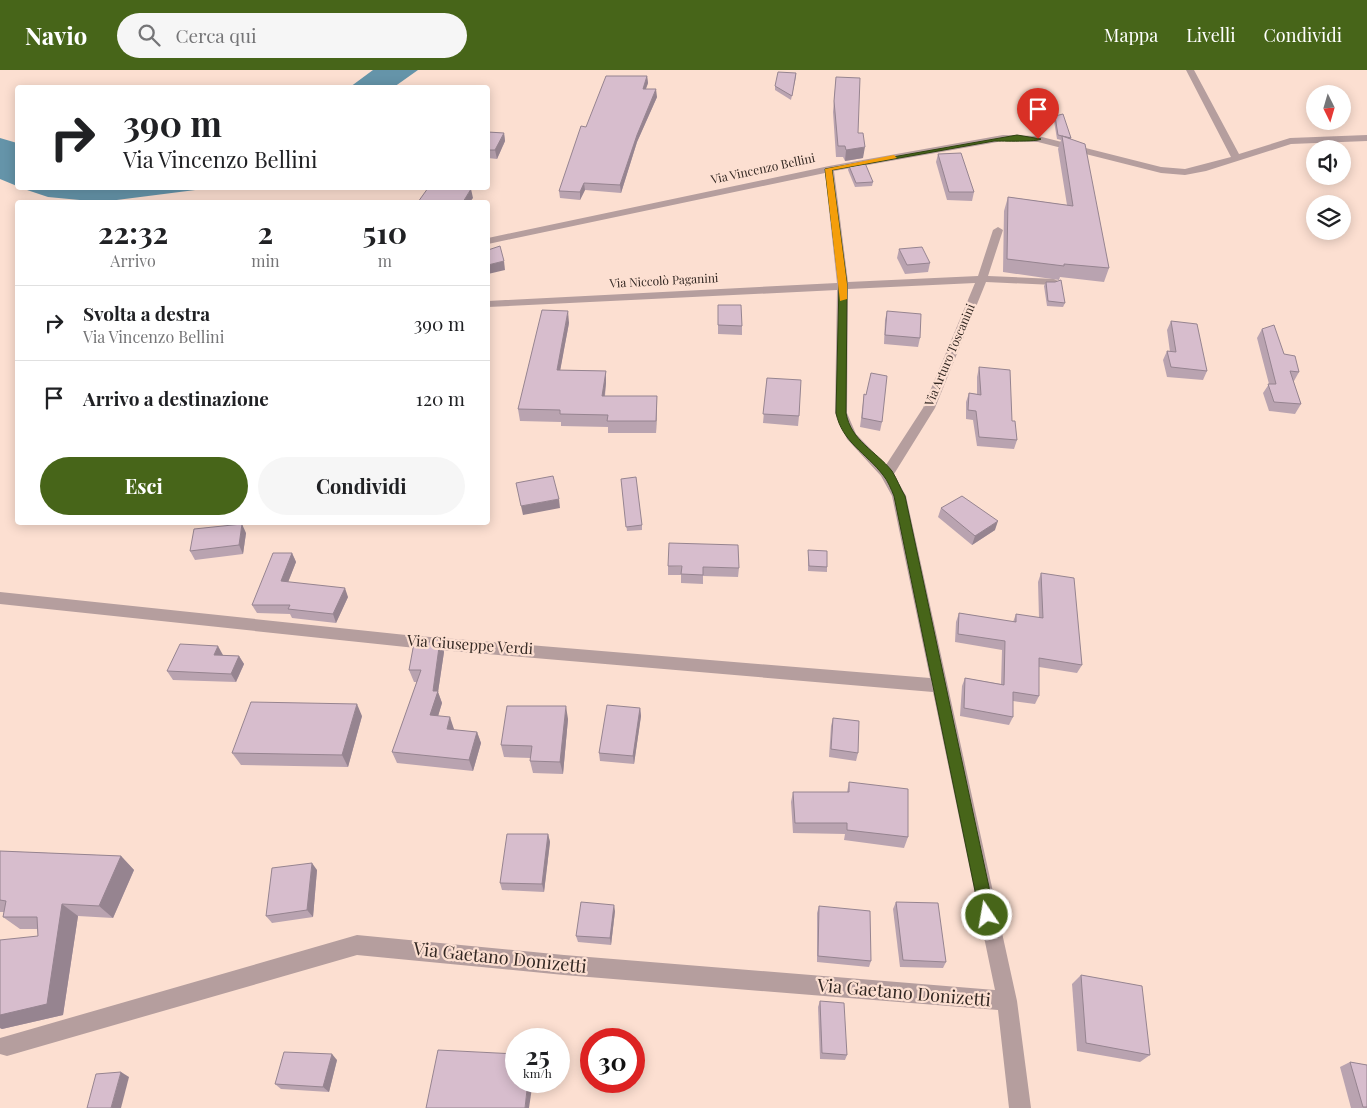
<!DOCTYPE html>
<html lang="it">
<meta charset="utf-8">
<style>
:root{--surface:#fff;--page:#f6f6f6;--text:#202124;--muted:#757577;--line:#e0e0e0;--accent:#476519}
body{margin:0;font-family:"Playfair Display",serif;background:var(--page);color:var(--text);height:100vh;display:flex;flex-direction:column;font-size:19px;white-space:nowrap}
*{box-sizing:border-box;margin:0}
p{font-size:16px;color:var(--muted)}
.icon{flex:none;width:28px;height:28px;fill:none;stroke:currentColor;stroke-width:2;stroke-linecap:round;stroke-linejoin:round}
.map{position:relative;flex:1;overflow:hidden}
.panel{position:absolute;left:15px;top:130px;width:475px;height:325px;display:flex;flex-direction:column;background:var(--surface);border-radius:5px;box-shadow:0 2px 12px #0003}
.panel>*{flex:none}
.top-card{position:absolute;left:15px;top:15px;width:475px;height:105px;border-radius:5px;box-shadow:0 2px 12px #0003;background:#fff;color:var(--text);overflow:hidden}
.needle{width:32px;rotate:175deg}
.controls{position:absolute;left:1306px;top:15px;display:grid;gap:10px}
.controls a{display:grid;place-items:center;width:45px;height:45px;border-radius:50%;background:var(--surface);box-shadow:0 2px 12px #0003;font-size:25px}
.speed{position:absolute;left:505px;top:958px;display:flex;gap:10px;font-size:25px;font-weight:700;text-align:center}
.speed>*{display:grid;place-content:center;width:65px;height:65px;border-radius:50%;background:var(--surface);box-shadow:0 2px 12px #0003;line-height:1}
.speed small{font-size:12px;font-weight:400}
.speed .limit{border:8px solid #d22;background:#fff;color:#111}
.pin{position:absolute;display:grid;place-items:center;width:42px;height:42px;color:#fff;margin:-51px -21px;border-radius:50% 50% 50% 0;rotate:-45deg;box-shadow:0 0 5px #0007}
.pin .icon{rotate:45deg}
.me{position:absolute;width:55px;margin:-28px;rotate:348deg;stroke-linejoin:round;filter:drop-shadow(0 0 4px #0008)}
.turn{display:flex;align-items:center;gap:18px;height:105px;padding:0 25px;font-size:22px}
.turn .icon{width:65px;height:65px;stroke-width:2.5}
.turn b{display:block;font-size:35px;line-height:42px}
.eta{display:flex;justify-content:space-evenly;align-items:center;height:85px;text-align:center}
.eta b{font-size:30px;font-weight:700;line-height:35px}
.cta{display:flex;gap:10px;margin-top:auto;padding:10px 25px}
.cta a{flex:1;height:58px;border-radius:30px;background:var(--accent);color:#fff;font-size:20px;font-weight:700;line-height:58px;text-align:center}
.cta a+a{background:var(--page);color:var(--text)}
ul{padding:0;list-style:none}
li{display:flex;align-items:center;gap:15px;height:75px;padding:0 25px;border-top:1px solid var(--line)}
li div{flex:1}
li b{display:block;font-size:19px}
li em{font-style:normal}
header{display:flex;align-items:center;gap:30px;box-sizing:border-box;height:70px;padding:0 25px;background:var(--accent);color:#fff}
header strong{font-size:24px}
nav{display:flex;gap:28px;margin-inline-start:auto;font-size:18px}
.search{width:350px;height:45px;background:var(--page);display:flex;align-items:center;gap:12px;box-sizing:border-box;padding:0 18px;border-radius:28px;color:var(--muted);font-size:19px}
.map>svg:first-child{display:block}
.water{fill:#6594a9}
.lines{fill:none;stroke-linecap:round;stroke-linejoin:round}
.minor{fill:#b59e9e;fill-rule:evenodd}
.wall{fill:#b9a3b0}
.shaded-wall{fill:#968490}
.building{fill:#d7bdcd;stroke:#968490}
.route{fill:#476519;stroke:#2e4210}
.slow{fill:#f59e0b}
.labels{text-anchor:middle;stroke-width:4.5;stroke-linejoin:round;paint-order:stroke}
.far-street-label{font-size:12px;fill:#332823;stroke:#fcdfd1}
.street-label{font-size:15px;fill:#332823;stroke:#fcdfd1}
.near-street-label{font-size:18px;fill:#332823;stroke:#fcdfd1}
</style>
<header>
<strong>Navio</strong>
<div class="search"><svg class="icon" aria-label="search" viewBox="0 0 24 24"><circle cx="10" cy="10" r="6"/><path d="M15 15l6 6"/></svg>Cerca qui</div>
<nav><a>Mappa</a><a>Livelli</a><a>Condividi</a></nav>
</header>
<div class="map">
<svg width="1367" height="1038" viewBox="0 0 1367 1038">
<rect width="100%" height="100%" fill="#fcdfd1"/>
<g class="water">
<path d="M373 0H418L394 17H350Z"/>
<path d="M0 68 17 73V116L0 109Z"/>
<path d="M21 118H211L101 132 48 127Z"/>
</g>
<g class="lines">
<path class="minor" d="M1186 0H1194L1239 84 1290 68 1367 65V71L1291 74 1206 101 1185 105 1161 103 1038 72 1003 71 834 101 848 212 978 206 993 160 998 157 1003 160 988 206 1054 209 1060 212 1054 215 986 212 935 338 894 404 906 426 1017 931 1031 1038H1009L998 940 564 905 357 885 7 986 0 984V968L7 966 357 865 564 885 995 920 933 622 406 577 0 534V522L406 565 930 608 892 426 881 406 847 369 835 343 837 220 488 237V231L837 213 825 103 488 174V168L829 96 1003 65 1038 66 1161 97 1185 99 1231 87ZM975 213 923 338 886 395 856 364 847 343 848 219Z"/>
</g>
<g class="wall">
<path d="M796 3V7L791 30 775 20V16Z"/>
<path d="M647 6 648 13 646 19 657 27 637 72 621 123 585 120 580 130 560 128 559 121 586 57Z"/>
<path d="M836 7 858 63 863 88 845 91 843 87H836L833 42Z"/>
<path d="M1055 46 1071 68V69L1109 198 1104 212 1060 207 1059 210 1003 202 1004 141 1008 127 1067 135 1058 79 1061 70 1057 69 1054 51Z"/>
<path d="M488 62 504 63 505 71 497 89 488 88Z"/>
<path d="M938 84 974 122 972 131 947 130 936 92Z"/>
<path d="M849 96 873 112 872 116 855 117 848 100Z"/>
<path d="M899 179 930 193 928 202 905 204 897 188Z"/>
<path d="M1046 212 1065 233 1063 237 1047 236 1044 216Z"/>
<path d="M718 235 742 256V265L718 264Z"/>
<path d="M887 241 920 268 918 277 884 274 885 250Z"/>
<path d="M1171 251 1207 301 1203 310 1167 307 1163 290 1167 281 1170 282 1167 260Z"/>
<path d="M569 253 560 300 606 301V313L605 326H657L656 363H608V357L561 356V352L520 351 518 339Z"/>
<path d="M1262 259 1299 302 1294 311H1293L1301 334 1295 344 1269 341 1263 323 1269 314 1257 268Z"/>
<path d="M979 297 1012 351 1017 370 1014 379 977 376 973 350 966 349V332L969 323 977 324V307Z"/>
<path d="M767 308 799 346 798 356 763 353Z"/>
<path d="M864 324 882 352 880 361 860 357Z"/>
<path d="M621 409 642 455V460L627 461Z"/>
<path d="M941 438 995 460 972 475 938 447Z"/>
<path d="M246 463 243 484 195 490 190 481Z"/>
<path d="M808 480 827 497V502L808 501Z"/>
<path d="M292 483 296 492 288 512 348 527 336 553 292 548 290 544 257 543 252 535Z"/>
<path d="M668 496 739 498 738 507 703 506V514L681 513V505H668Z"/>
<path d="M1041 503 1082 595 1077 603 1039 597V626L1035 634 1013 631V647L1009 655 960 646 962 616 965 608 1001 614 1002 580 955 572 956 552 959 543 1013 552 1016 544 1039 548 1038 512Z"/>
<path d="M440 570 444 582 438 622 442 633 438 646 454 659V660L477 662 481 673 473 701 397 693 392 682 417 612H414L409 600 430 572Z"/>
<path d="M223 585 239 586 244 594 236 612 173 610 167 601Z"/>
<path d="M640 638 641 646 634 694 600 691 599 683Z"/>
<path d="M362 646 348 697 241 695 232 683Z"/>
<path d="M833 648 858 683 856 691 829 687 831 656Z"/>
<path d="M568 649 563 704 533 703 530 691 531 688 504 687 501 675Z"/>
<path d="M849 712 908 767 904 778 844 770 845 764 793 763 791 732 793 722H847Z"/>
<path d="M548 764 550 772 544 822 502 820 500 813Z"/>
<path d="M0 781 121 786 134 800 113 848 78 846 63 945 2 959 0 958V945L38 866 37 859H20L3 847 4 842H0Z"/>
<path d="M317 800 313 847 272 853 266 846Z"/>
<path d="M896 832 946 892 943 898 900 897 893 839Z"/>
<path d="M819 836 871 891 869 897 817 892V843Z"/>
<path d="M615 841 611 875 578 872 576 866Z"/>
<path d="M1081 905 1150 985 1140 992 1077 981 1072 914Z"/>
<path d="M820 931 847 985 845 990 820 989 818 937Z"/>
<path d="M337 990 329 1022 281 1019 275 1014Z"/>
<path d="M1350 992 1367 995V1038H1351L1340 997Z"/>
</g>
<g class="shaded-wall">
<path d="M647 6 648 13 643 26V19Z"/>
<path d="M656 19 657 27 637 72 621 123 620 115 637 65Z"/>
<path d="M504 63 505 71 497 89 495 80Z"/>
<path d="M865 77 863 88 845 91 846 80Z"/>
<path d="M584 113 585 120 580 130V122Z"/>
<path d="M471 119 473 128 470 132H463Z"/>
<path d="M504 191 505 200 488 204V195Z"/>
<path d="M568 241 569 253 558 312 557 300Z"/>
<path d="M606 301V313L603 338 602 326Z"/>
<path d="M657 326V338L656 363V351Z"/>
<path d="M559 429 560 438 523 445 521 436Z"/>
<path d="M998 451 995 460 972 475 975 466Z"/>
<path d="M242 454 246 463 243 484 239 475Z"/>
<path d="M292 483 296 492 285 520 281 511Z"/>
<path d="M345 518 348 527 336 553 333 544Z"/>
<path d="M440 570 444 582 438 622 442 633 435 656 430 645 433 621Z"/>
<path d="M218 576 223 585H214Z"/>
<path d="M239 586 244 594 236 612 231 604Z"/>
<path d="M357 634 362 646 348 697 342 685Z"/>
<path d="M566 636 568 649 563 704 560 692Z"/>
<path d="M640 638 641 646 634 694 633 686Z"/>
<path d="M450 647 454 659 451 670 447 659Z"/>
<path d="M477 662 481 673 473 701 469 690Z"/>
<path d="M548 764 550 772 544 822 542 814Z"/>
<path d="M121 786 134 800 113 848 99 836Z"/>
<path d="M312 793 317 800 313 847 307 840Z"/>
<path d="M62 834 78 846 63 945 2 959 0 958V945Z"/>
<path d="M614 835 615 841 611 875 610 868Z"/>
<path d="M332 984 337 990 329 1022 323 1017Z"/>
<path d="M121 1002 129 1007 121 1038H111Z"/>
<path d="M528 1011H533L529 1038H525Z"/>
</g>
<g class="building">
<path d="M778 2 796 3 792 26 775 16Z"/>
<path d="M606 6H647L643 19H656L637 65 620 115 584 113 580 122 559 121 581 56 586 57Z"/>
<path d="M836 7 860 8 858 63H863L865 77 846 80 845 76H838L834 31Z"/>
<path d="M1063 44 1071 68 1058 65 1055 46Z"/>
<path d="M488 62 504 63 495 80H488Z"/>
<path d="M1062 66 1085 74 1109 198 1064 194V196L1007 189 1008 127 1073 136Z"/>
<path d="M961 83 974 122H949L938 84Z"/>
<path d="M865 93 873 112 856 113 849 96Z"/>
<path d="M428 118H454L471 119 463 132H418Z"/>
<path d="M500 176 504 191 488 195V180Z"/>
<path d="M922 177 930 193 907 195 899 179Z"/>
<path d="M1061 210 1065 233 1048 231 1046 212H1055Z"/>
<path d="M718 235H741L742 256 718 255Z"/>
<path d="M542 240 568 241 557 300 606 301 602 326H657L656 351H607L608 345 560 344V340L518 339Z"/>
<path d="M887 241 921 244 920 268 885 265Z"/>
<path d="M1171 251 1197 254 1207 301 1171 297 1167 281 1176 282Z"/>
<path d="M1274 255 1284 284 1295 286 1299 302 1290 301 1301 334 1274 332 1268 314H1276L1262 259Z"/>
<path d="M979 297 1010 300 1012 351H1015L1017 370 979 367 976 341 968 340 969 323 981 325Z"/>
<path d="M871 303 887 306 882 352 862 348 864 324 866 325Z"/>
<path d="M767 308 801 310 799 346 763 344Z"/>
<path d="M553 406 559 429 521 436 516 413Z"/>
<path d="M636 407 642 455 626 457 621 409Z"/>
<path d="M962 426 998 451 975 466 941 438Z"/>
<path d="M242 454 239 475 190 481 194 459Z"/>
<path d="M669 473 738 475 739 498 703 497V505L681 504 682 496H668Z"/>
<path d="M808 480 827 481V497L809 496Z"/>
<path d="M273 483H292L281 511 345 518 333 544 288 539 290 535H252Z"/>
<path d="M1041 503 1074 508 1082 595 1039 588V626L1013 622V647L964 638 965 608 1004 615 1005 571 958 564 959 543 1016 552V544L1043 548Z"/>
<path d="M431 569 440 570 433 621H438L430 645 450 647 447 659 477 662 469 690 392 682 421 600H409L414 573 430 572Z"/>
<path d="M180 574 218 576 214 585 239 586 231 604 167 601Z"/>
<path d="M251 632 357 634 342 685 232 683Z"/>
<path d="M607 635 640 638 633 686 599 683Z"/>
<path d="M507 636H566L560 692 530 691 532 676 501 675Z"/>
<path d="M833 648 859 651 858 683 831 679Z"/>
<path d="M849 712 908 719V767L847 760V753H795L793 722H849Z"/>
<path d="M507 764H548L542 814 500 813Z"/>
<path d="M0 781 121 786 99 836 62 834 47 934 0 945V870L38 866 37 847H3L6 831 0 830Z"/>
<path d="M312 793 307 840 266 846 272 798Z"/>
<path d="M581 832 614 835 610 868 576 866Z"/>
<path d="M896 832 938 833 946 892 903 890Z"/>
<path d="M819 836 870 841 871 891 818 886Z"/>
<path d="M1081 905 1142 916 1150 985 1086 973Z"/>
<path d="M820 931 844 933 847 985 822 983Z"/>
<path d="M438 980 516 984V1011H528L525 1038H426Z"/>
<path d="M284 982 332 984 323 1017 275 1014Z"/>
<path d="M1350 992 1367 995V1037H1363Z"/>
<path d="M121 1002 111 1038H87L96 1004Z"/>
</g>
<path class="route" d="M1017 65 1041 69C1037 72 1003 71 994 71L832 100 847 214 846 343C851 371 876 381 892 401 897 409 900 418 905 426L995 845 993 850 987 852 982 850 980 845 894 426C891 419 888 411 883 405 866 383 842 372 836 343L839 214 825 99Z"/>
<path class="slow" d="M894 85 897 88 832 100 847 214V229L840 231 825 99Z"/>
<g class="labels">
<g class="far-street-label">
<text transform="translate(763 99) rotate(-12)" y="4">Via Vincenzo Bellini</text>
<text transform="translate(664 211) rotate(-3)" y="4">Via Niccolò Paganini</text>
<text transform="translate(950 285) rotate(-67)" y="4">Via Arturo Toscanini</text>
</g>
<g class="street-label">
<text transform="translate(470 575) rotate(4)" y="5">Via Giuseppe Verdi</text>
</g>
<g class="near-street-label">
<text transform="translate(500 888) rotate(6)" y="6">Via Gaetano Donizetti</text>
<text transform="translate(904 923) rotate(5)" y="6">Via Gaetano Donizetti</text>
</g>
</g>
</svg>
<div class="controls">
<a><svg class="needle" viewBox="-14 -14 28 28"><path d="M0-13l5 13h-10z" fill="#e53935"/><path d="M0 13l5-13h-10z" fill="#757577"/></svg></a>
<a><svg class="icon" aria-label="sound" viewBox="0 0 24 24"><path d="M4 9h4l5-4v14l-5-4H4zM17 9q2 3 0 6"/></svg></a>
<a><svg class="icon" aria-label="layers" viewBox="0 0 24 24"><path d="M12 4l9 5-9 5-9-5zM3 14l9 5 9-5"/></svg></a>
</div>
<div class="speed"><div>25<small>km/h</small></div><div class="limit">30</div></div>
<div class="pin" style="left:1038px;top:69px;background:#d93025"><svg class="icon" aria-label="arrive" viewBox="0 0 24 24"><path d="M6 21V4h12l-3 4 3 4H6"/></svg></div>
<svg class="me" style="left:987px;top:845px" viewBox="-20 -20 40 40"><circle r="17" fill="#476519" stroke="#fff" stroke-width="3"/><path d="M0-11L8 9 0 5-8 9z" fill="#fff"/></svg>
<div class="top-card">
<div class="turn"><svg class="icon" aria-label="right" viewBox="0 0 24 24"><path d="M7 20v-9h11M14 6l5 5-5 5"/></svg><div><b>390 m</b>Via Vincenzo Bellini</div></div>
</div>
<section class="panel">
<div class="eta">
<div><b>22:32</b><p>Arrivo</p></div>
<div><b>2</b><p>min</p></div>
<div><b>510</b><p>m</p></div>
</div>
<ul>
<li><svg class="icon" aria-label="right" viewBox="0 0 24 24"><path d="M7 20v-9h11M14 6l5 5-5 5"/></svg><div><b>Svolta a destra</b><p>Via Vincenzo Bellini</p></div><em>390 m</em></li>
<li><svg class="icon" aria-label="arrive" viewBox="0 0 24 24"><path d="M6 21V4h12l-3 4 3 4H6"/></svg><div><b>Arrivo a destinazione</b></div><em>120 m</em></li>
</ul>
<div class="cta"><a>Esci</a><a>Condividi</a></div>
</section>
</div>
